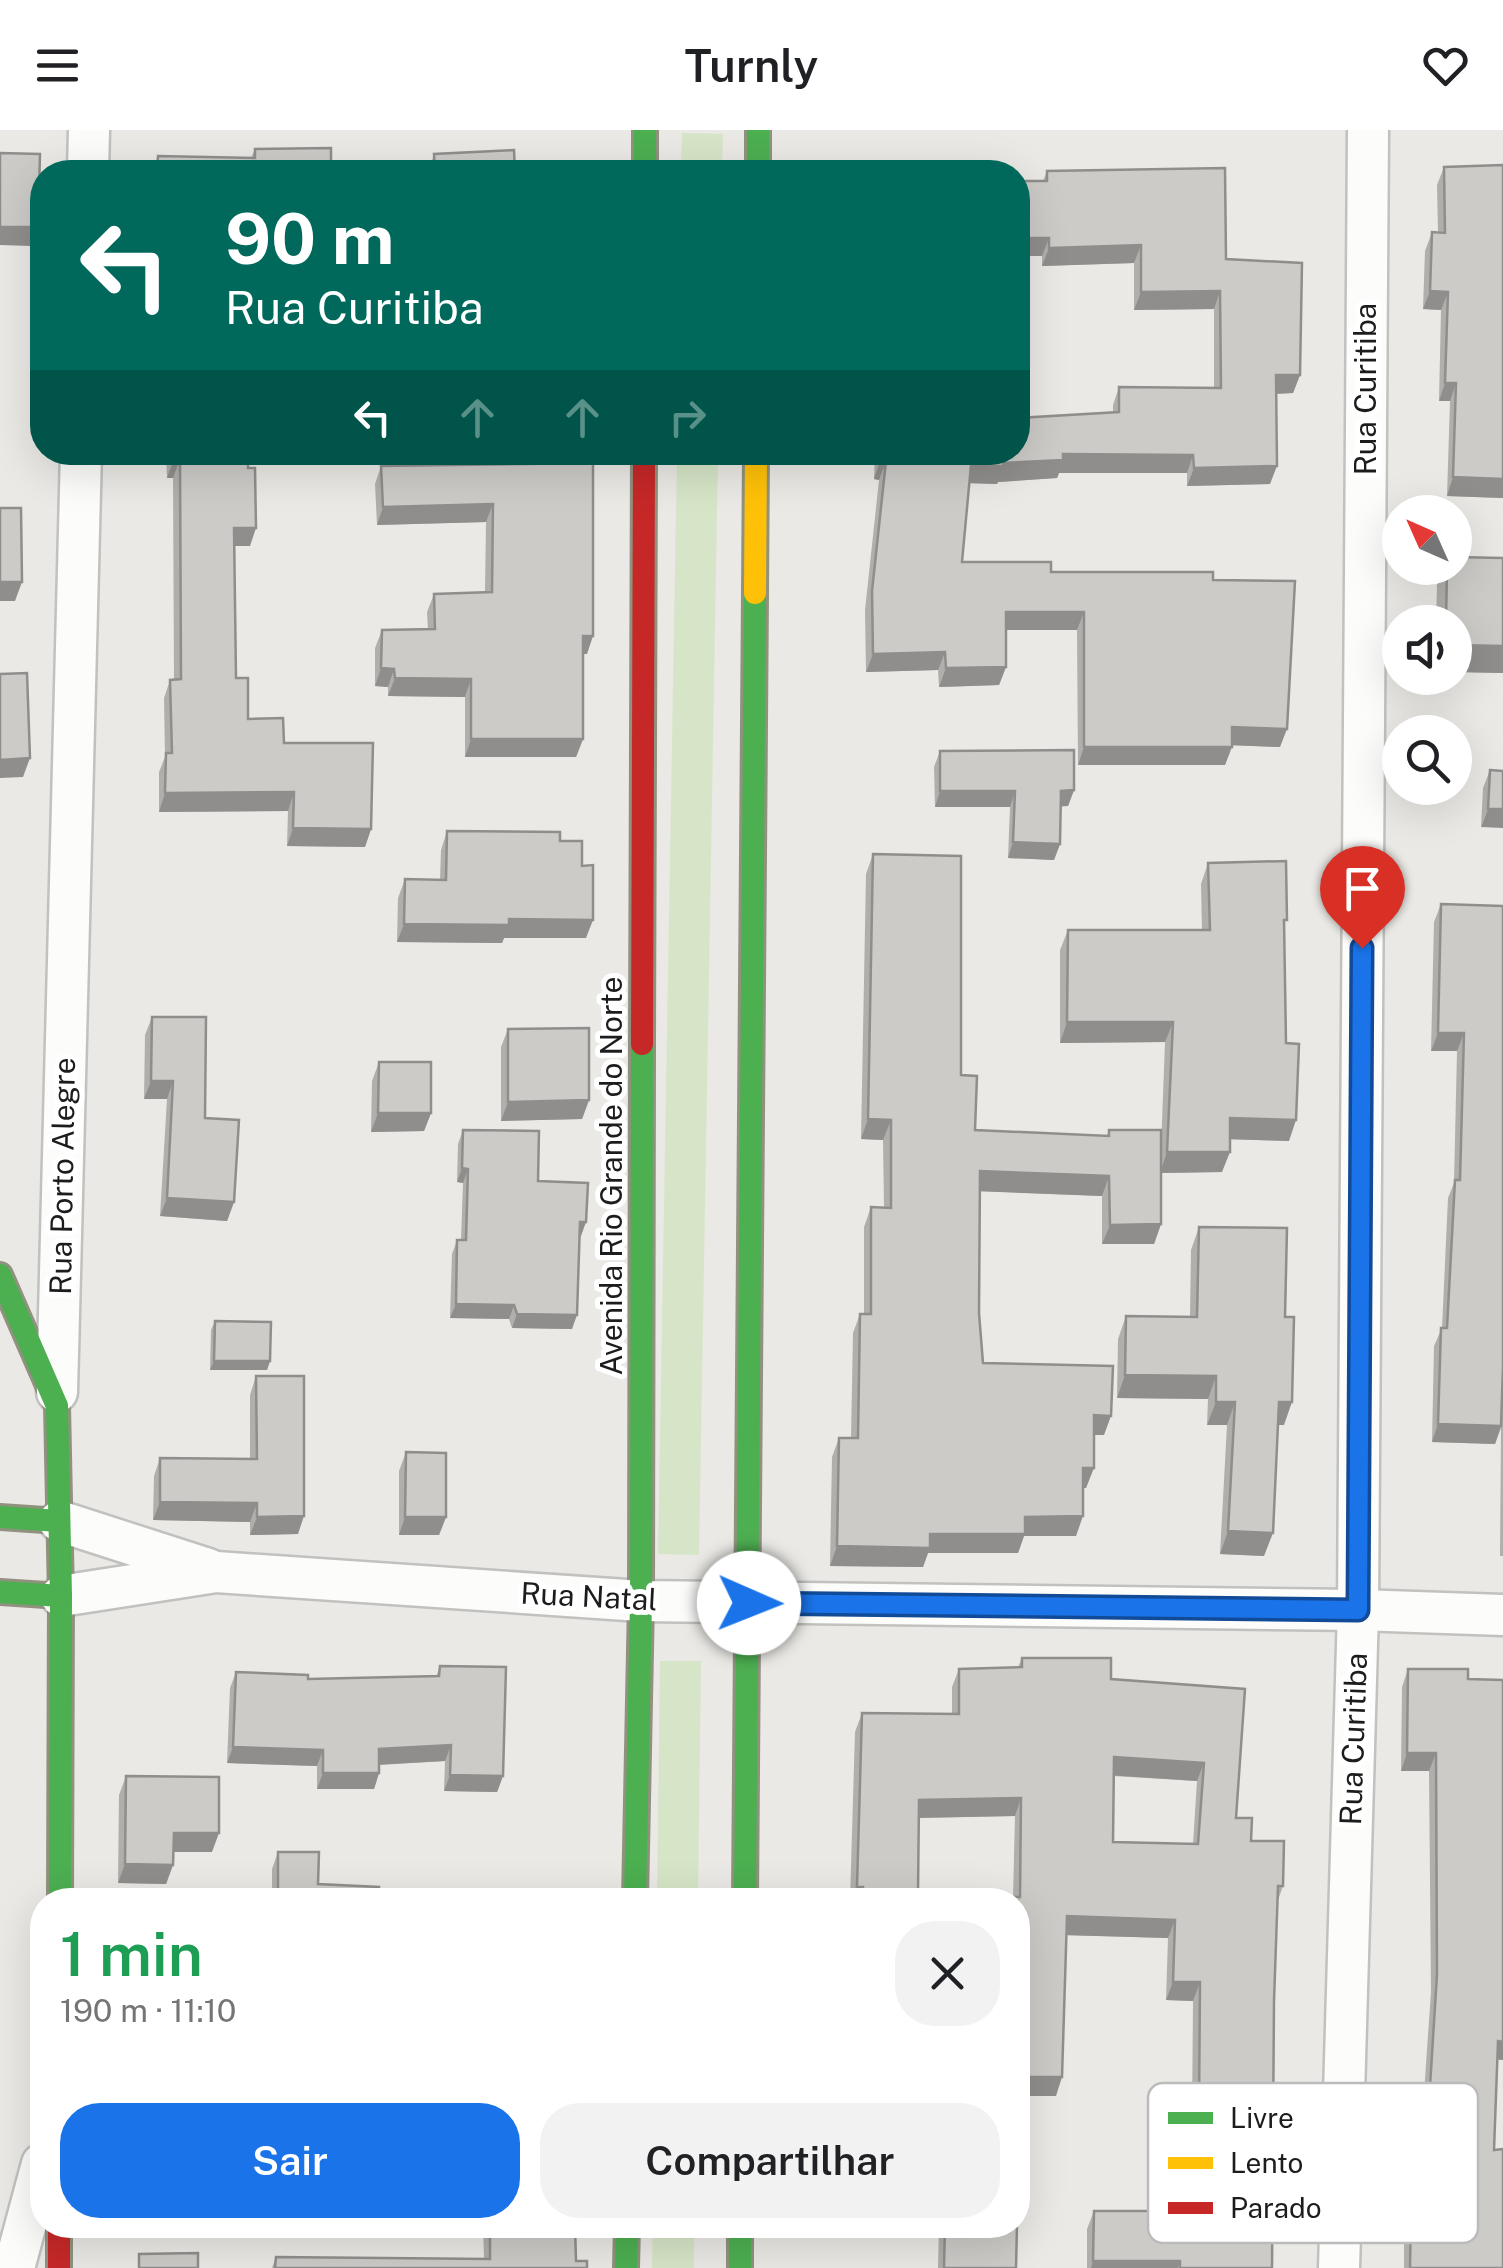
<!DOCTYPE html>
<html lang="pt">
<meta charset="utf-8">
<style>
:root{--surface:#fff;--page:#f2f2f2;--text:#202124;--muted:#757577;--accent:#1a73e8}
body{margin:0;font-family:"Public Sans",sans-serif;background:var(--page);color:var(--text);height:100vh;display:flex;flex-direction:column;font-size:38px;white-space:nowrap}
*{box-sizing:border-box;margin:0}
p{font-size:32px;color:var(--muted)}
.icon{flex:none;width:55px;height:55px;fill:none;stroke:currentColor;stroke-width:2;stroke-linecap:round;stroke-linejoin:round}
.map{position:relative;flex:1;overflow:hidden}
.details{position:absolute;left:30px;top:1758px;width:1000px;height:350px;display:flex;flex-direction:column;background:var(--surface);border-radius:40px;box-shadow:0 10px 40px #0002}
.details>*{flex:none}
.banner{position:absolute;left:30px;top:30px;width:1000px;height:305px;border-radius:40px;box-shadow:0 10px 40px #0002;background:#00695c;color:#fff;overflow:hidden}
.needle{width:65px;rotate:315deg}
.buttons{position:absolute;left:1382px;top:365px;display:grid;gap:20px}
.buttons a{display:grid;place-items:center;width:90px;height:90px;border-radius:50%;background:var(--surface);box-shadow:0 10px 40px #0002;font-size:50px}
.pin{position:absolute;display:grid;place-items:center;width:85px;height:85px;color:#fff;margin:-102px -42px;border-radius:50% 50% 50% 0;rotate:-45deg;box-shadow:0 0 10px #0007}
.pin .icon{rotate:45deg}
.me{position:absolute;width:110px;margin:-55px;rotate:91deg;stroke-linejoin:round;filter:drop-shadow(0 0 8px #0008)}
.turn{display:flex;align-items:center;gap:35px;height:210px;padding:0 30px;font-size:45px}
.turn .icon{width:130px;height:130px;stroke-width:2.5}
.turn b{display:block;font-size:70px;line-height:85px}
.lanes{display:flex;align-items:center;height:95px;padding:0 30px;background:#0003;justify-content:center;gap:50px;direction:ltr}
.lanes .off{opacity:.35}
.round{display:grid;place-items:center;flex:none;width:105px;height:105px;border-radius:40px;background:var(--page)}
.head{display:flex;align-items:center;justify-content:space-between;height:170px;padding:0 30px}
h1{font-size:60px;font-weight:600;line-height:75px;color:#1e9e55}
.cta{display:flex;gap:20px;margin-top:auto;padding:20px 30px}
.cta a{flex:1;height:115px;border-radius:40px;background:var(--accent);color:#fff;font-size:40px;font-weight:600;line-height:115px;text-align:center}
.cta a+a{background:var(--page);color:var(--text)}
header{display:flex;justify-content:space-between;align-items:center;height:130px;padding:0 30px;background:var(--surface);font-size:45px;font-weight:600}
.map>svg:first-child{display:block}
.grass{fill:#d6e5c7}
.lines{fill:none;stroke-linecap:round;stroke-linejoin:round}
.street-casing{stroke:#c1c1bf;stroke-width:45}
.fast-casing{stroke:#90927f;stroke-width:28}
.slow-casing{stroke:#90927f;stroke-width:28}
.jam-casing{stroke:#90927f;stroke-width:28}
.street{stroke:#fcfcfb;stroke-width:40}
.fast{stroke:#4caf50;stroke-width:22}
.slow{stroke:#ffc107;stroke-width:22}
.jam{stroke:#c62828;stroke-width:22}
.wall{fill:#b0afac;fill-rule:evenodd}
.shaded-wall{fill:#908e8c}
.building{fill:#cdcbc8;stroke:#908e8c;stroke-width:2.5;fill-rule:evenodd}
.route-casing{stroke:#114b97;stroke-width:25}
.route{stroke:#1a73e8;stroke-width:18}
.labels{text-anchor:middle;stroke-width:10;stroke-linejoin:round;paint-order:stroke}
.street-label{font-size:30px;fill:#1c1c1c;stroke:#fff}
.key{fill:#fff;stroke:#bbb;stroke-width:2.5}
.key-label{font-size:28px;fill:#1c1c1c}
</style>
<header><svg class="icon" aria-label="menu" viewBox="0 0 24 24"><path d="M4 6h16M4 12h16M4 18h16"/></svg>Turnly<svg class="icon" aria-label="heart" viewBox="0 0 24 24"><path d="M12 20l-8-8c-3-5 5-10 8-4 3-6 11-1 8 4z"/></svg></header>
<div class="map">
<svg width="1503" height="2138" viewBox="0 0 1503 2138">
<rect width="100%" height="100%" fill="#eae9e5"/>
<g class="grass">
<path d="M682 3 723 4 722 42H681Z"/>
<path d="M677 323H718L699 1425 658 1424Z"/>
<path d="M660 1531H701L698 1770H657Z"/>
<path d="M653 2095H694V2138H652Z"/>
</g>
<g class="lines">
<g class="street-casing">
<g id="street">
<path d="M88 42 89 0"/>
<path d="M57 1262 81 322"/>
<path d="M59 1391 208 1439"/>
<path d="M61 1466 216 1442 641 1471 1358 1480 1503 1485"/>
<path d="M14 2138 42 2034"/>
<path d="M1339 2138 1358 1480 1368 0"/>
</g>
</g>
<g class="fast-casing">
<g id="fast">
<path d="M645 0V42"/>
<path d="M758 0V42"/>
<path d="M0 1145 57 1276 61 1466 60 1770"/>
<path d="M0 1387 59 1391"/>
<path d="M0 1462 61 1466"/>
<path d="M635 1770 641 1471 642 914"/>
<path d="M745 1770 755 463"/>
<path d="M740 2095V2138"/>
<path d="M626 2138 627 2095"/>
</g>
</g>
<g class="slow-casing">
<path id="slow" d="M755 463 756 322"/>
</g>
<g class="jam-casing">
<g id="jam">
<path d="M642 914 644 322"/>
<path d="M59 2095V2138"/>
</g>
</g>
<use href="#street" class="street"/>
<use href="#fast" class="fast"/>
<use href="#slow" class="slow"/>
<use href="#jam" class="jam"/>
</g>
<g class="wall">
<path d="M255 19 331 42H152L158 26 251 28Z"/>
<path d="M434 24 515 42H428Z"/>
<path d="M1503 35V368L1447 366 1450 271H1439L1441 180 1423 179 1425 121 1432 102 1438 103 1437 55 1444 37Z"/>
<path d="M1047 41 1226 129 1300 245 1293 263 1276 264 1270 354 1187 356V343H1059L1057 348 998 352 997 354 969 353 962 432 1051 442 1213 450 1280 617 1232 615 1225 635H1078L1077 500H1006V537L999 555 939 557 938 540 866 542 865 480 879 350 874 349 875 322H1018L1113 283V275L1119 257 1214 258V179L1134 180V133L1042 136V126H1018V51H1043Z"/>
<path d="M166 322H248L250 416H234L236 548 248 589 284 613 371 699 365 717 287 716 288 681 159 682V642L165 627 164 568 170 550H174L173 348H167Z"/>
<path d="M593 333 587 524H583V609L576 627H465V567L388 566V557L375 556V518L382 500H428L427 482 434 464 485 462 486 392 377 395 375 354 381 336Z"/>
<path d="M1503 428V543L1455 542V492H1436L1437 454 1443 438H1455Z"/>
<path d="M940 621 1074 660 1068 676H1061L1060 714 1054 730 1008 728 1010 677H935L934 637Z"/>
<path d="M1490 640 1503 641 1481 697 1483 658Z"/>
<path d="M447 701 560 711 582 736 586 808H504L502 813 397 812 398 768 405 749 440 750 441 720Z"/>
<path d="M873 724 961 945 975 1000 1107 1006 1109 1000 1161 1018 1165 912 1060 913V820L1068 800H1202L1201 754 1208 733 1284 799 1289 1011 1230 1009 1222 1042 1161 1043V1094L1154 1114H1102V1066L980 1061 979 1183 983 1233 1104 1305H1094L1086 1358H1083L1076 1406H1024L1018 1423H928L923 1437 830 1436 832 1327 839 1308H851L853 1203 860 1184H864V1097L871 1077H884L883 1010 861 1009 866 744Z"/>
<path d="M1441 774 1503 776V1426H1500L1501 1298 1495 1314 1432 1312 1434 1216 1442 1198 1448 1068 1454 1053 1457 921H1431L1434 792Z"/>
<path d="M152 887 205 988 234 1072 227 1091 160 1086 167 969H144L145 905Z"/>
<path d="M508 899 589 970 582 989 501 991V917Z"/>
<path d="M379 932 431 983 424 1001 371 1002 372 951Z"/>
<path d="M463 1000 538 1051 581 1106H579L572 1199 512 1198 509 1189 450 1188 452 1124 457 1110H461L463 1053 457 1052 458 1014Z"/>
<path d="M1199 1097 1285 1187 1284 1295H1278L1264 1426 1220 1424 1227 1295H1207L1208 1269 1117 1268 1118 1209 1126 1186 1190 1187 1191 1120Z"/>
<path d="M215 1191 270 1231 267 1240H210L211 1200Z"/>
<path d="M256 1246 298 1404 250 1405V1392L153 1390 154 1346 160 1328 250 1329V1265Z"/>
<path d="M406 1322 446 1387 439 1405H399V1341Z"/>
<path d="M1022 1528 1111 1549 1245 1559 1236 1688 1283 1756 1277 1773 1274 1871 1272 2138H1087V2099L1094 2081H1171V2069L1177 2051 1187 2050 1188 1999 1192 1988 1193 1871 1166 1870 1168 1808 1067 1805 1056 1966H1018V1770H850L855 1602 862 1583 952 1584V1557L959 1539 1018 1537ZM1113 1646 1197 1651 1193 1714 1113 1712ZM1015 1686 1013 1767 918 1763 919 1688Z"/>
<path d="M440 1536 503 1646 497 1662 444 1661 445 1631 379 1635V1643L374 1659H317V1636L227 1633 230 1558 236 1542 308 1549 436 1547Z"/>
<path d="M1408 1539 1468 1549 1503 1680V1930L1497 1929 1494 2020 1503 2138H1404V2100L1411 2082 1423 2083 1421 2007 1431 1862 1429 1641H1401L1402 1557Z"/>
<path d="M126 1646 212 1722H173V1735L166 1754 118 1753 119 1665Z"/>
<path d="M278 1722 318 1754 378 1768 516 1770H272V1739Z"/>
<path d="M483 2095H575L576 2131 587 2138H272L276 2127 484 2129Z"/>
<path d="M939 2095H1017L1016 2138H938Z"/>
</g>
<g class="shaded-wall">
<path d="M0 97H38L31 116 0 115Z"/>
<path d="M1018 108H1049L1042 126H1018Z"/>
<path d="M1141 115 1134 133 1042 136 1049 118Z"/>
<path d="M1220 161 1214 179 1134 180 1141 162Z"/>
<path d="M1430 161 1448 162 1441 180 1423 179Z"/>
<path d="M1276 245H1300L1293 263 1270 264Z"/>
<path d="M1445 253H1456L1450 271H1439Z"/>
<path d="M1063 324 1193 325 1187 343H1059L1057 348 998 352 997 354 964 353 971 335 1003 333Z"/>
<path d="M174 329H180L173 348H167Z"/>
<path d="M880 331H886L879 350 874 349Z"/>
<path d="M1277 336 1270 354 1187 356 1194 338Z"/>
<path d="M1453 347 1503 349V368L1447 366Z"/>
<path d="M493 374 486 392 377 395 383 377Z"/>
<path d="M234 398H256L250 416H228Z"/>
<path d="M0 452H22L15 471H0Z"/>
<path d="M1006 482H1084L1077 500H1000Z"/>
<path d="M583 506H593L587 524H576Z"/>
<path d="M1455 515 1503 516V543L1455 542Z"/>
<path d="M945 522 938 540 866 542 873 524Z"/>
<path d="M1006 537 999 555 939 557 946 538Z"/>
<path d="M381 538 394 539 388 557 375 556Z"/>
<path d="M395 548 471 549 465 567 388 566Z"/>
<path d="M1232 597 1287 599 1280 617 1225 615Z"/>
<path d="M471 609H583L576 627H465Z"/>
<path d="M1084 617H1232L1225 635H1078Z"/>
<path d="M30 628 23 647 0 648V630Z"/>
<path d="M1074 660 1068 676 1055 677 1061 661Z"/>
<path d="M940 661H1015L1010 677H935Z"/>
<path d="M294 662 288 681 159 682 165 663Z"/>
<path d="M1488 679H1503V698L1481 697Z"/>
<path d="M293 698 371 699 365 717 287 716Z"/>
<path d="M1013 712 1060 714 1054 730 1008 728Z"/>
<path d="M509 789 593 790 586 808H504L502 813 397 812 404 794Z"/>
<path d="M1067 892H1173L1165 912 1060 913Z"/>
<path d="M1438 903H1464L1457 921H1431Z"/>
<path d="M151 951H173L167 969H144Z"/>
<path d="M589 970 582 989 501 991 508 972Z"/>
<path d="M378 983H431L424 1001 371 1002Z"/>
<path d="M1230 988 1296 990 1289 1011 1222 1009Z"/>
<path d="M868 989 891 990 883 1010 861 1009Z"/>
<path d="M1167 1022H1230L1222 1042 1160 1043Z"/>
<path d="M462 1038 468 1039 463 1053 457 1052Z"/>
<path d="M980 1041 1109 1046 1102 1066 973 1061Z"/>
<path d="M167 1068 234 1072 227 1091 160 1086Z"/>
<path d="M580 1092H586L581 1106H575Z"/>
<path d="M1161 1094 1154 1114H1102L1110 1095Z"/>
<path d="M456 1174 514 1175 509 1189 450 1188Z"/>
<path d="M517 1184 577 1185 572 1199 512 1198Z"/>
<path d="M214 1231H270L267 1240H210Z"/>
<path d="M1125 1245 1216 1246 1208 1269 1117 1268Z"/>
<path d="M1216 1272H1235L1227 1295H1207Z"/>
<path d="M1279 1272H1292L1284 1295H1271Z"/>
<path d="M1094 1285 1111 1286 1104 1305H1087Z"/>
<path d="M1438 1294 1501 1296 1495 1314 1432 1312Z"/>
<path d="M1083 1338H1094L1086 1358H1076Z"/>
<path d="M160 1372 257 1373 250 1392 153 1390Z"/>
<path d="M304 1386 298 1404 250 1405 257 1387Z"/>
<path d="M1083 1386 1076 1406H1024L1018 1423H928L923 1437 830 1436 837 1416 930 1404 1025 1387Z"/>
<path d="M405 1387H446L439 1405H399Z"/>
<path d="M1228 1401 1273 1403 1264 1426 1220 1424Z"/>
<path d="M451 1615 445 1631 373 1635 379 1619Z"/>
<path d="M233 1617 323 1620 317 1636 227 1633Z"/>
<path d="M1407 1623H1436L1429 1641H1401Z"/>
<path d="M1114 1627 1204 1633 1197 1651 1107 1645Z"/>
<path d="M323 1643H379L374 1659H317Z"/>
<path d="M450 1645 503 1646 497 1662 444 1661Z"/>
<path d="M1021 1668 1015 1686 912 1688 919 1670Z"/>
<path d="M174 1703H219L212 1722H167Z"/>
<path d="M125 1734 173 1735 166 1754 118 1753Z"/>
<path d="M857 1757H863L859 1770H852Z"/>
<path d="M1067 1786 1175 1790 1168 1808 1060 1805Z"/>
<path d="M1173 1852H1200L1193 1871 1166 1870Z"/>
<path d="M1498 1911 1503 1912V1930L1492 1929Z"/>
<path d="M1018 1947H1062L1056 1966H1018Z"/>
<path d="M1093 2131H1180L1178 2138H1091Z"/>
</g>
<g class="building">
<path d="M331 18V42H157L158 26 255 28V19Z"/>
<path d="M514 20 515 42H435L434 24Z"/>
<path d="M0 23 40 24 38 97H0Z"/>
<path d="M1503 35V349L1453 347 1456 253H1445L1448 162 1430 161 1432 102 1445 103 1444 37Z"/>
<path d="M1225 38 1226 129 1302 133 1300 245H1276L1277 336 1194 338 1193 325 1063 324V330L1003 333V336L971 335 962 432H1051V442H1213V450L1295 451 1287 599 1232 597V617H1084V482H1006V537L946 538 945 522 873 524 872 461 886 331H880L881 322H1018V288L1119 282V257L1221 258 1220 161 1141 162V115L1049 118V108H1018V51H1047V41Z"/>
<path d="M174 322H248V338H255L256 398H234L236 548H248V589L283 588 284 613H373L371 699 293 698 294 662 165 663 166 623H172L170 550 181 549 180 329H174Z"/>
<path d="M593 333V506H583V609H471V549L395 548 394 539 381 538 382 500 435 499 434 464 492 462 493 374 383 377 381 336Z"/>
<path d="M0 378H21L22 452H0Z"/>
<path d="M1455 427 1503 428V516L1455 515V492H1446L1447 438H1455Z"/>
<path d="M27 543 30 628 0 630V544Z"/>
<path d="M1074 620V660L1061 661 1060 714 1013 712 1015 661H940V621Z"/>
<path d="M1490 640 1503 641V679H1488Z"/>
<path d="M447 701 560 702V711H582V736L593 735V790L509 789V795L404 794 405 749 446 750Z"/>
<path d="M873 724 961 726V945L977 946 975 1000 1109 1006V1000H1161V1094L1110 1095 1109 1046 980 1041 979 1183 983 1233 1113 1236 1111 1286 1094 1285V1338H1083V1386L1025 1387V1404H930V1418L837 1416 839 1308H858L860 1184H871V1077L891 1078V990L868 989Z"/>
<path d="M1286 731 1287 790H1284L1286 913 1299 914 1296 990 1230 988V1022H1167L1173 892H1067L1068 800H1210L1208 733Z"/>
<path d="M1441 774 1503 776V1236L1501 1296 1438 1294 1441 1198H1447L1455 1050H1460L1464 903H1438Z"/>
<path d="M152 887H206L205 988 239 990 234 1072 167 1068 173 951H151Z"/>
<path d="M589 898V970L508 972V899Z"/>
<path d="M379 932H431V983H378Z"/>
<path d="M463 1000 539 1001 538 1051 588 1053 586 1092H580L577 1185 517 1184 514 1175 456 1174 457 1110H466L468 1039 462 1038Z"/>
<path d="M1199 1097 1287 1098 1285 1187H1294L1292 1272H1279L1273 1403 1228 1401 1235 1272H1216V1246L1125 1245 1126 1186 1197 1187Z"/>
<path d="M215 1191 271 1192 270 1231H214Z"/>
<path d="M256 1246H304V1386L257 1387V1373L160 1372V1328L257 1329Z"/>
<path d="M406 1322 446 1323V1387H405Z"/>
<path d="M1022 1528H1111V1549L1245 1559 1236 1688H1252L1251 1711H1284L1283 1756H1278L1274 1871 1272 2138H1180V2131H1093L1094 2081H1177V2051L1193 2050 1195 1980 1199 1981 1200 1852H1173L1175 1790 1067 1786 1062 1947H1018V1770H863V1757H857L862 1583 959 1584V1539L1022 1537ZM1114 1627 1204 1633 1198 1714 1113 1712ZM1021 1668 1020 1767 918 1763 919 1670Z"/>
<path d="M440 1536 506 1537 503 1646 450 1645 451 1615 379 1619V1643H323V1620L233 1617 236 1542 308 1545V1549L439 1546Z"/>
<path d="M1408 1539H1468V1549L1503 1550V1912L1498 1911 1494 2020 1503 2019V2138H1410L1411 2082 1430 2083 1428 1989 1437 1844 1436 1623H1407Z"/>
<path d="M126 1646 219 1647V1703H174L173 1735 125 1734Z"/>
<path d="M278 1722H319L318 1754 379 1757 378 1768 516 1767V1770H278Z"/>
<path d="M490 2095H575L576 2131H587V2138H275L276 2127 490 2129Z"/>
<path d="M945 2095H1017L1016 2138H944Z"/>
<path d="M198 2123V2138H139V2124Z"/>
</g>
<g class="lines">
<g class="route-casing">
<path id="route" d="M749 1473 1358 1480 1362 818"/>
</g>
<use href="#route" class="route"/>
</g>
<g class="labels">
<g class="street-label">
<text transform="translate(1366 259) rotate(-90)" y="10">Rua Curitiba</text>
<text transform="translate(63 1046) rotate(-89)" y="10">Rua Porto Alegre</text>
<text transform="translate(612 1046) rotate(-90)" y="10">Avenida Rio Grande do Norte</text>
<text transform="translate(589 1467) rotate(3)" y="10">Rua Natal</text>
<text transform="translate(1354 1609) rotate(-88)" y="10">Rua Curitiba</text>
</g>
</g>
<rect x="1148" y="1953" width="330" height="160" rx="15" class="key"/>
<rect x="1168" y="1982" width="45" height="12" fill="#4caf50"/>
<rect x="1168" y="2027" width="45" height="12" fill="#ffc107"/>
<rect x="1168" y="2072" width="45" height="12" fill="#c62828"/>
<g class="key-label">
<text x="1230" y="1998">Livre</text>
<text x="1230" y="2043">Lento</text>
<text x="1230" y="2088">Parado</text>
</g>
</svg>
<div class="buttons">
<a><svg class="needle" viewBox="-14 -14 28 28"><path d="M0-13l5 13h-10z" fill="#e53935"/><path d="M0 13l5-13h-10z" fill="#757577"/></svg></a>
<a><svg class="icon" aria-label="sound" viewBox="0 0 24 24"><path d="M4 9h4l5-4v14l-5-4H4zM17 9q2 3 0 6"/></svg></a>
<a><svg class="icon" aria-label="search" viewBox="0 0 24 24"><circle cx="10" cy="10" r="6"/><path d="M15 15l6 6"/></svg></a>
</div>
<div class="pin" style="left:1362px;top:818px;background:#d93025"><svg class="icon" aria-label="arrive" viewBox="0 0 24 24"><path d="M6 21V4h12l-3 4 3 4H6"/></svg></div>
<svg class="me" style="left:749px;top:1473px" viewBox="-20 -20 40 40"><circle r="19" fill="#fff"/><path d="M0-13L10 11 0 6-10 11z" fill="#1a73e8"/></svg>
<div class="banner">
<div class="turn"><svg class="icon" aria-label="left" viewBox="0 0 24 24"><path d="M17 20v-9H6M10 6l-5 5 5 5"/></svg><div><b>90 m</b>Rua Curitiba</div></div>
<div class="lanes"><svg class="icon" aria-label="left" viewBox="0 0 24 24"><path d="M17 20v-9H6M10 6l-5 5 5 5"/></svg><svg class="icon off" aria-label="ahead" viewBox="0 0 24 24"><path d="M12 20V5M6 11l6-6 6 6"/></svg><svg class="icon off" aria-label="ahead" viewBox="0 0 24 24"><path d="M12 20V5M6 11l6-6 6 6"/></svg><svg class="icon off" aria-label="right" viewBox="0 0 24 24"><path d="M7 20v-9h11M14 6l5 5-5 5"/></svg></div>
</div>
<section class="details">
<div class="head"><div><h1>1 min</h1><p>190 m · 11:10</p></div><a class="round"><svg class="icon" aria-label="close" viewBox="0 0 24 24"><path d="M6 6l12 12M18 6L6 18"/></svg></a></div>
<div class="cta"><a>Sair</a><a>Compartilhar</a></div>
</section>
</div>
